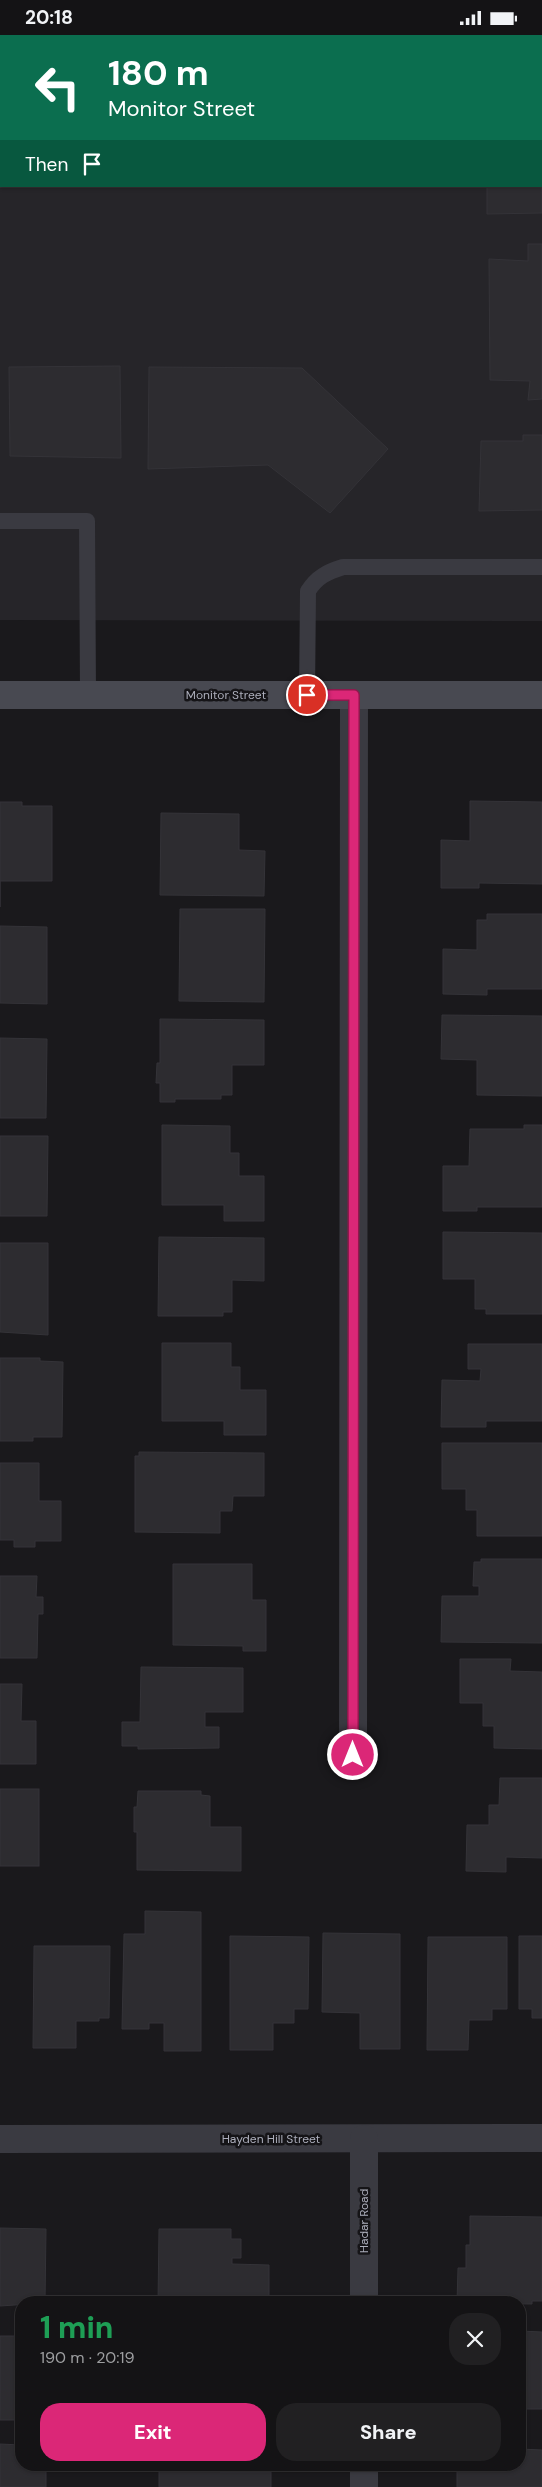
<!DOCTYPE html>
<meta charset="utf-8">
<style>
:root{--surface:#141315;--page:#212022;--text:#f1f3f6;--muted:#9d9ea0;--line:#333234;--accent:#db2777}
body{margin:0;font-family:"DM Sans",sans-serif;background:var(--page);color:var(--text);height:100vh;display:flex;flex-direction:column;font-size:19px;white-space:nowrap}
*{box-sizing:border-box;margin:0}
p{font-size:16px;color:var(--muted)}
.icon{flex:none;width:28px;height:28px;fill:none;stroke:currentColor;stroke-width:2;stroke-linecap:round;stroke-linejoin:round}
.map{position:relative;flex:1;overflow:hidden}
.details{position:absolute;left:15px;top:2261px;width:511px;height:175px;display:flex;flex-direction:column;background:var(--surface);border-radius:20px;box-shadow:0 1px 4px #0004,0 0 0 1px var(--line)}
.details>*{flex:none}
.banner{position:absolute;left:0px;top:0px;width:542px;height:152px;box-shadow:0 1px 4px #0004,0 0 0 1px var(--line);background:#0b6e4f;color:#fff;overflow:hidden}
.pin{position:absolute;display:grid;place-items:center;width:42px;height:42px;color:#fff;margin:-21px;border:2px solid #fff;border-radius:50%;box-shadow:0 1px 5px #0007}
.me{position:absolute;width:55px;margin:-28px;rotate:0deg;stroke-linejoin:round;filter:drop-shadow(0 0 4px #0008)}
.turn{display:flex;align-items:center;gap:18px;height:105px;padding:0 25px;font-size:22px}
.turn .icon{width:65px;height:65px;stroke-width:2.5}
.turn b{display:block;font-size:35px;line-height:42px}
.then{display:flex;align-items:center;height:48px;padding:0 25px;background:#0003;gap:10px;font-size:19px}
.round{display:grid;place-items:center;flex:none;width:52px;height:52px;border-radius:20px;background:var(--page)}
.head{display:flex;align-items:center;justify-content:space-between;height:85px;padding:0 25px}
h1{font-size:30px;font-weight:800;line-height:38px;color:#1e9e55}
.action{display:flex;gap:10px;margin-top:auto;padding:10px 25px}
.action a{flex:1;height:58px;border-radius:20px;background:var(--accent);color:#fff;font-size:20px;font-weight:800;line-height:58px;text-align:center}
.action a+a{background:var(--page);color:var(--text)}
.status{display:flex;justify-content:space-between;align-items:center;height:35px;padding:0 25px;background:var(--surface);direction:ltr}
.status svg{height:14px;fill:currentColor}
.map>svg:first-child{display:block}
.built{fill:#262529;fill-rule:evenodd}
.building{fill:#2d2c30;stroke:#343338}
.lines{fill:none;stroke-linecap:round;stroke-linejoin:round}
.lane{stroke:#3a3a41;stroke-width:16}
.street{stroke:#3a3a41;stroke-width:28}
.secondary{stroke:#484951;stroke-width:28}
.route-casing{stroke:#8e194d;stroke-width:12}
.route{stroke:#db2777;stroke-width:9}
.labels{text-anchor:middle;stroke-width:5;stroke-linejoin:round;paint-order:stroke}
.street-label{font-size:12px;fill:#acaebb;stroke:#151417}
</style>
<div class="status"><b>20:18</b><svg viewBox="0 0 49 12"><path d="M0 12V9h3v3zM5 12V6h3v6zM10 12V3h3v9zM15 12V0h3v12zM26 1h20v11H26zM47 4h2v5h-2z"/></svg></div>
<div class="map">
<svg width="542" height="2452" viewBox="0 0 542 2452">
<rect width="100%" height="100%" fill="#1a191c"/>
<path class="built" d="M0 0H542V586L0 585ZM1 1H541V151H1Z"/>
<g class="building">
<path d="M13 0H251L12 1Z"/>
<path d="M542 25V178L487 179V151H541Z"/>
<path d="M528 209H542V364L528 365 530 346 490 345 489 224 528 226Z"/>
<path d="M120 331 121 423 10 421 9 332Z"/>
<path d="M149 332 302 333 388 414 330 478 268 430 148 434Z"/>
<path d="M523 400H542V475L479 476 481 406H523Z"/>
<path d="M470 766 542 767V849L479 848V853H441V805L470 806Z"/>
<path d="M0 767H22V771H52V846H0V872Z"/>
<path d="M161 778 239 779V815L265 816 264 861 160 860Z"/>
<path d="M180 874H265L264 967 179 966Z"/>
<path d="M487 879H542V954H487V960L443 959V914L477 915V885H487Z"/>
<path d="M0 891 47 892V969L0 968Z"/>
<path d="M442 980 542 981V1061L477 1060V1025L441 1024Z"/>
<path d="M160 984 264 985V1030H232V1060H221V1064H175V1067H160V1048H156L157 1028H160Z"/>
<path d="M0 1003 47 1004 46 1083H0Z"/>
<path d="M162 1090 230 1091V1118H239V1141H264V1186H224V1170H162Z"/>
<path d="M524 1090H542V1172H477V1176H443V1131H469L470 1094H524Z"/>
<path d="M0 1101H48L47 1181H0Z"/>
<path d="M443 1197 542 1198V1279H486V1274H475V1244H443Z"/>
<path d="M159 1202 264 1203V1246L232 1245V1277H223V1281H158Z"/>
<path d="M0 1208H48V1300L0 1297Z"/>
<path d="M162 1308H231V1332H240V1355H266V1400H224V1386H162Z"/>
<path d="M468 1309H542V1386H486V1392H441L442 1345 480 1346 481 1334H468Z"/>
<path d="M0 1323H40V1326L63 1327 62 1402H33V1406H0Z"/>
<path d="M442 1408H542V1501H477V1475H466V1454H442Z"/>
<path d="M139 1417 264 1418V1461H233L232 1476H220V1498L135 1497V1421H139Z"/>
<path d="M0 1428H39V1466H61V1506H35V1512H14V1505H0Z"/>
<path d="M481 1524H542V1608L441 1607 442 1561H479V1551H473L474 1527H481Z"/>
<path d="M173 1529H252V1565H266V1616H243V1611L173 1610Z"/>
<path d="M0 1541H37L36 1562H43V1579H38L37 1623H0Z"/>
<path d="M460 1624H511L510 1636 542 1637V1714L494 1713V1691H483V1668H460Z"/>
<path d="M141 1632 243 1633V1677H205V1692H219V1713L138 1714V1711H122V1687H140Z"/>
<path d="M0 1649H22L21 1686H36V1729H0Z"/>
<path d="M500 1743H542V1823L506 1822V1837L466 1836 467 1790H489V1770H499Z"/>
<rect x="0" y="1754" width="39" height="77"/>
<path d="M138 1756H201V1760L210 1761V1792H241V1836L137 1835V1797H134V1772H137Z"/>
<path d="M145 1876 201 1877V2016H164V1988H149V1994H122L124 1899H145Z"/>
<path d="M323 1898 400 1899V2014H360V1978L322 1977Z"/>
<path d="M230 1901 309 1902 308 1974H294V1988H273V2015H230Z"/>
<path d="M519 1901H542V1983H532V1974H519Z"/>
<path d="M428 1902H507V1974H492V1985H469L468 2015H427Z"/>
<path d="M34 1911H110L109 1983H99V1986H76V2013H33Z"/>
<path d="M470 2181 542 2182V2266H532V2269L457 2268 458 2233H466V2210H470Z"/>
<path d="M0 2193 46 2194 45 2268 0 2271Z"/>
<path d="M159 2194H231V2204H241V2223H232V2229L269 2230V2268H158Z"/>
<path d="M520 2296 542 2297V2374H520Z"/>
<rect x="0" y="2301" width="21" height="84"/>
<path d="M0 2409 21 2410V2430H46V2452H0Z"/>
<path d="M520 2414 542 2415V2452H457V2430H520Z"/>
<path d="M159 2430H221L220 2437H271V2452H159Z"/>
</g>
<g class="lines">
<g class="lane">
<path d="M0 486H87L88 660"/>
<path d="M307 660 308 556C317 542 327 537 343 532H542"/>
</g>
<g class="street">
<path d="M353 1720 354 660"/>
<path d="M0 2104 542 2103"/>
<path d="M364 2104V2268"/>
<path d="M364 2430V2452"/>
</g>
<path class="secondary" d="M0 660H542"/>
</g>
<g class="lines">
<g class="route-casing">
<path id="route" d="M307 660H354L353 1720"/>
</g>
<use href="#route" class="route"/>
</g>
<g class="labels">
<g class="street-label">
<text x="226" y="664">Monitor Street</text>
<text x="271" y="2108">Hayden Hill Street</text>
<text transform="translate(364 2186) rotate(-90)" y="4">Hadar Road</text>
</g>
</g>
</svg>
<div class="pin" style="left:307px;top:660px;background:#d93025"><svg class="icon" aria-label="arrive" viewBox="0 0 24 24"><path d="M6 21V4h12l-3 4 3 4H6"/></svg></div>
<svg class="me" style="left:353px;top:1720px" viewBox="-20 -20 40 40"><circle r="17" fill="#db2777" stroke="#fff" stroke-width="3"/><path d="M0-11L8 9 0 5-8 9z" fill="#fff"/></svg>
<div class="banner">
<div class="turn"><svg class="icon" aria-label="left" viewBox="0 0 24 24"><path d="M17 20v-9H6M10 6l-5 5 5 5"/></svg><div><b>180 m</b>Monitor Street</div></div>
<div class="then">Then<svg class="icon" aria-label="arrive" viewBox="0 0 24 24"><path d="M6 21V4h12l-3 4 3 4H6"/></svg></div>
</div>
<section class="details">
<div class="head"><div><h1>1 min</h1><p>190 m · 20:19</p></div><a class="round"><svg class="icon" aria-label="close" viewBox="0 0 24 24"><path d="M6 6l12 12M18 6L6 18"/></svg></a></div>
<div class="action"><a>Exit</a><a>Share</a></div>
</section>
</div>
